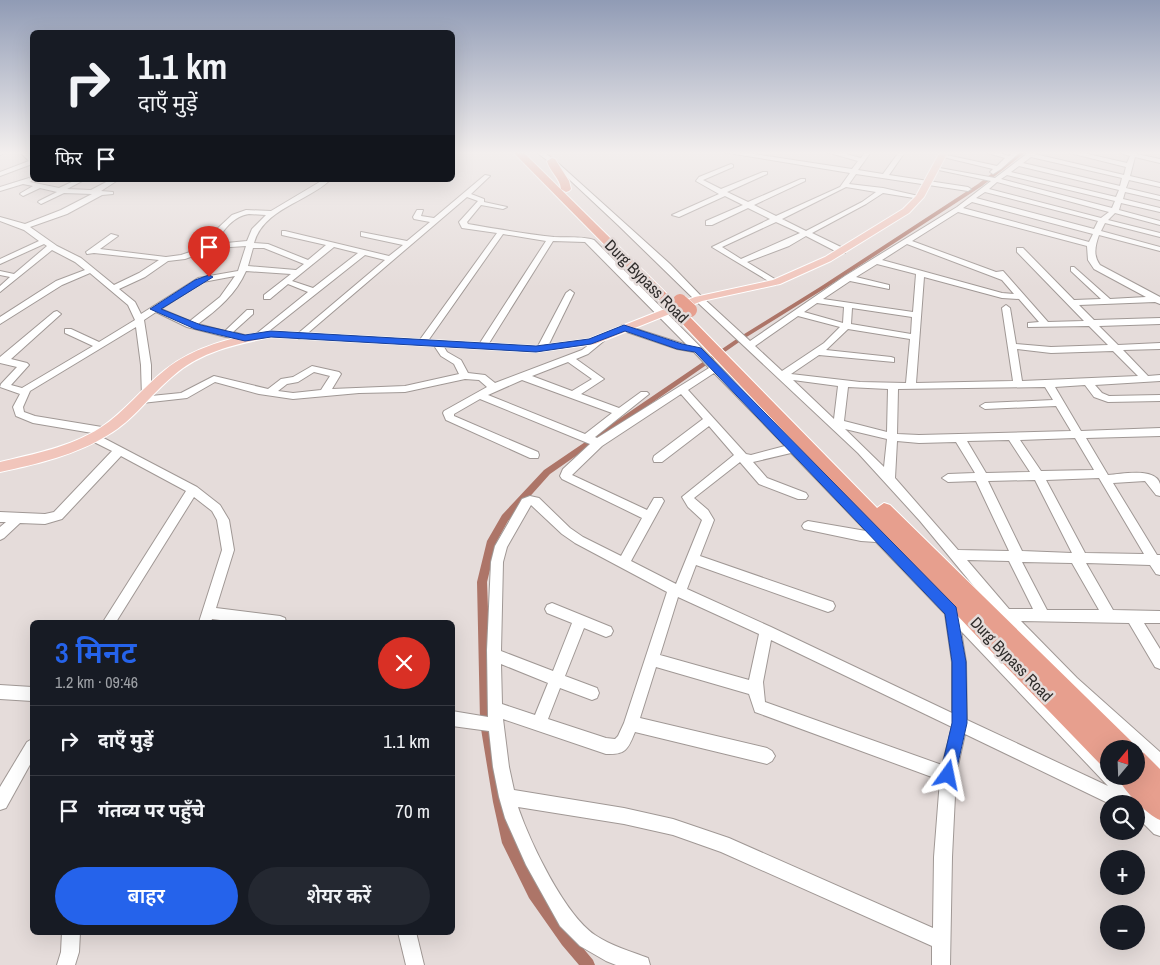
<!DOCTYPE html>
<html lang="hi">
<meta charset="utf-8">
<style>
:root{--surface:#171b24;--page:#242831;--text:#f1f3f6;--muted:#9ea1a6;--line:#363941;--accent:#2563eb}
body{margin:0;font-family:"Archivo Narrow","Noto Sans Devanagari",sans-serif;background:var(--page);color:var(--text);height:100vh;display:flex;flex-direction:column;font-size:19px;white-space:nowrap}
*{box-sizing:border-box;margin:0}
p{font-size:16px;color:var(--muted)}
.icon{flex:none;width:28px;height:28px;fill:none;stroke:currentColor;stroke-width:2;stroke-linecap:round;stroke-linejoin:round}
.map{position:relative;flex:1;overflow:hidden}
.sheet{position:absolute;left:30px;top:620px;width:425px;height:315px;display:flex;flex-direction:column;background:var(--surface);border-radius:8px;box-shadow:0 5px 20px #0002}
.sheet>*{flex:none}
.hud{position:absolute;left:30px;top:30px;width:425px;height:152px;border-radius:8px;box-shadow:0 5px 20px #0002;background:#171b24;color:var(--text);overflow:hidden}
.needle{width:32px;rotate:19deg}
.tools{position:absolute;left:1100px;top:740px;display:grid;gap:10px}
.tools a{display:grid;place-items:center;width:45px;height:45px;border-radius:50%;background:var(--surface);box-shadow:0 5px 20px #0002;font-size:25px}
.pin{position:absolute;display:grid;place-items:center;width:42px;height:42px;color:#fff;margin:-51px -21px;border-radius:50% 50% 50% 0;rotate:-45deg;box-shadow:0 0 5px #0007}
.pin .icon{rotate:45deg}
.me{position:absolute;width:55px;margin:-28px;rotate:12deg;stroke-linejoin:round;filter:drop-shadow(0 0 4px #0008)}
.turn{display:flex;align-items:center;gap:18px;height:105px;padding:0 25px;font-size:22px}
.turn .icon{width:65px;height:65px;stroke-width:2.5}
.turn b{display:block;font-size:35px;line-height:42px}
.then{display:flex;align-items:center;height:48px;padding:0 25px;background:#0003;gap:10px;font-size:19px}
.round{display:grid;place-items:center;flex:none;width:52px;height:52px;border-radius:26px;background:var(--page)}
.head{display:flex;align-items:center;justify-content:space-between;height:85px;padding:0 25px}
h1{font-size:30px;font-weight:600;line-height:38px;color:var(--accent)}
.primary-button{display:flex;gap:10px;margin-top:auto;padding:10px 25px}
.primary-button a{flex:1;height:58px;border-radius:30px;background:var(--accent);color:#fff;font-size:20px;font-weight:600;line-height:58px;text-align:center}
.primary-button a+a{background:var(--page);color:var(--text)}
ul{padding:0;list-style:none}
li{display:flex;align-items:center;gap:15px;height:70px;padding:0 25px;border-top:1px solid var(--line)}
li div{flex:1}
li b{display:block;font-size:19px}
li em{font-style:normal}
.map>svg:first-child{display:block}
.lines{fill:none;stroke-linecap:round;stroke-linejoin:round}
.canal{fill:#ad7568;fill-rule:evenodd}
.minor-casing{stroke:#a09895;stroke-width:2}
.major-casing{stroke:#fff;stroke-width:2}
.highway-casing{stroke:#fff;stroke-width:2}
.minor{fill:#fff;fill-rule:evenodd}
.major{fill:#f1c5bb;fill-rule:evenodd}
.highway{fill:#e79f8e;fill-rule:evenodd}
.highway-bridge-casing{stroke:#fff;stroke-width:15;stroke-linecap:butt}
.highway-bridge{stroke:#e79f8e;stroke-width:14}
.route{fill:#2563eb;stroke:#184099}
.labels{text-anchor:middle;stroke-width:5;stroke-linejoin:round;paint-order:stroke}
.street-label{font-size:16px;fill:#2f2c2b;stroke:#e5dcda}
</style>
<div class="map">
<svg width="1160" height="965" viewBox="0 0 1160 965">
<rect width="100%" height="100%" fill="#e5dcda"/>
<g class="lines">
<path class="canal" d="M1020 152H1026L982 186 824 289 745 338 550 474 508 521 497 541 487 582 492 720 490 724 493 729 505 802 515 841 539 888 572 935 593 960 595 965H579L562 945 529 898 502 843 493 802 481 729 483 725 480 720 477 582 487 541 502 515 544 470 741 336 820 287 978 184Z"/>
<g class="minor-casing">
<g id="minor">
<path d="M0 152H6L0 155Z"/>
<path d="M20 152H27L32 157V164L0 176V172L29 161Z"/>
<path d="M536 152H544L559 164 670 264 702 297 750 341 845 276 957 207 991 181 934 169V167L995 178 1029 152H1037L1035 154 1124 175 1126 167 1066 152H1079L1127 163 1130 156 1117 152H1137V154L1160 159V163L1135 157 1130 176 1160 183V187L1129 180 1126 188 1160 196V200L1125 192 1123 199 1160 208V212L1121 203 1119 210 1160 221V225L1115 213 1108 220 1160 233V237L1105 223 1101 231 1160 247V251L1099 235C1095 246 1093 256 1100 265L1160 297V304L1155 302 1079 305 1094 320 1160 318V324L1099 326 1118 345 1160 343V349L1123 350 1148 376 1160 375V381L1095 385 1102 393 1109 396 1160 395V401L1108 402 1094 397 1085 385 1055 387 1081 431 1160 428V436L1086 438 1108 475C1122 474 1156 467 1160 484 1160 488 1160 493 1160 496L1156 495 1145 481 1113 483 1157 555H1160V575L1156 574 1150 565 1086 563 1113 610 1160 611V623H1144L1160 649V669L1155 667 1129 623 1021 621 1077 678 1160 752V770L1155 767 1136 751V749H1134L1067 688 1001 619 920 521 858 453 696 301 618 225 555 166ZM1031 157 1122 178 1120 186 1023 163ZM1019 166 1119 190 1116 197 1011 172ZM1007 175 1115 201 1112 208 1001 179ZM997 182 1109 212 1101 218 989 189ZM985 192 1098 221 1094 229 976 198ZM972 202 1093 234 1089 242 963 208ZM958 212 1087 246 1088 260 1094 269 1146 297 1110 299 1074 267H1071V271L1101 299 1074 300 1023 248H1017V252L1084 321 1048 322 1003 271 996 272 912 241ZM907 244 1002 280 1014 294 1002 293 882 260ZM877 264 916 274 913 312 823 299 850 281 889 289V285L856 277ZM924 277 1002 298 1019 299 1039 322 1028 323V327L1089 326 1108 345 1051 347 1016 344 1010 308 1006 305 1002 308 1013 381 916 383ZM817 303 844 307 843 323 804 312ZM852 308 912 317 911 334 851 324ZM798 316 840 327 824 343 782 371 755 346ZM848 329 910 339 906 383 860 382 791 374 819 355 894 362V358L891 357 826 350ZM1017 349 1051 353 1113 351 1138 376 1022 381ZM793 380 838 386 834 419ZM848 387 888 389 887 432 844 421ZM1045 387 1053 400 985 403 980 406 985 409 1056 406 1071 431 919 435 897 434 898 389ZM845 429 887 439 884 467ZM1075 438 1094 470 1041 471 1020 440ZM1009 440 1030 472 986 473 967 441ZM897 441 919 443 956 442 975 473 948 474 942 478 948 482 976 481 1009 551 958 550 895 478ZM1099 478 1144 554 1085 553 1046 480ZM1035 480 1072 553 1022 551 988 481ZM967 560 1009 561 1033 609H1009ZM1022 562 1072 563 1099 610H1047Z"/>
<path d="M723 152H741L852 169 858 161 826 152H839L861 158 865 152H871L858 170 883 174 899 152H905L889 175 968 187 971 189 968 191 856 174 849 184 883 188 923 197 920 199 883 193 866 204 812 233 845 249V253H839L806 236 789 246 747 262 778 281 779 283 775 285 712 247 770 219 748 208 712 225H706V221L743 205 725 196 679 217 672 215 719 194 696 181 699 177 731 164 733 165V167L703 180 721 189 763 172H767V174L727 192 748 202 801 179H805V181L754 205 776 216 840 187 850 173ZM846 187 876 192 862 202 806 231 782 219ZM776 222 800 233 741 259 722 247Z"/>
<path d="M984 152H996L1009 156 1013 152H1020L1001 169 993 174 990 172 993 169 939 156 942 154 997 166 1005 158Z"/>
<path d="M485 175 490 176 471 194 484 199V202L507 207 503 209 481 205 467 222 468 224C497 229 525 234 554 237 567 238 582 236 594 240L798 445 1109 764V776H1120L1160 816V836L1154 834 1136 816V804H1110L965 734 956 775 952 857 950 965H932V946L721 852 673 835 624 824 518 807C530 842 564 914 595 935 611 946 630 951 648 958L650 965H616L606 961 580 946 560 926 526 865 505 818 499 797 493 767 489 731 452 726V711L488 717 487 650 491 562 495 546 522 499 530 496 539 498 570 528 583 537 621 556 642 518 562 479 560 476 563 469 590 444 480 399 454 414V416L538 452 539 455 538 458H530L446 420 443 413 444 411 487 387 479 380 465 379 405 392 359 393 293 399 259 394 215 382 187 398 142 403 137 400 142 397 141 365 136 327 30 391 23 407 24 412 35 416 108 428 109 431 108 434 104 435 33 423 16 416 13 407 20 394 0 387 1 384 17 367 0 363V357L54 312 57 311 61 314 11 359 27 363 29 365 11 385 22 388 93 346 65 333V329H71L99 342 135 320 128 305 90 273 62 285 0 324V317L56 281 85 270 75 262 52 250 0 292V286L10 277 0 275V271L14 274 47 246 44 244 0 264V259L39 241 24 230 0 221V217L25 224 61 210 92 194 64 193 41 204 38 202 39 201 57 192 40 188 23 196 20 194 21 193 33 186 23 184 0 191V187L29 178 32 180 30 182 59 188 76 180H84L67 189 91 190 110 180H118L101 191 113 192V194L102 195 67 214 30 227 57 246 81 258 114 285 139 273 159 260 94 253 87 254 86 252 111 234 118 236 100 249 166 257 181 255 208 246 217 229 232 215 246 210 271 211 323 180H330C307 202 263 209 254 243L268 244 308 260 326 245 282 235V231H285L389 256 403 245 361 236V232L407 241 430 222 414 219 413 217 417 210H423L421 216 434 218ZM467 197 478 201 459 222 462 228 497 233 419 341V345H425L503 234 546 241 478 346 480 348H486L553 241 585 242 687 345 624 325 621 326V330L677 349 694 352 709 368 597 438 595 437 649 394 647 392H641L619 408 581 394 604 379 576 359 588 354 605 340 607 338 602 335 582 350 495 383 485 375 468 373 461 360 447 352 441 342 438 341 433 344 441 356 454 364 459 374 405 386 332 389 341 374 339 372 312 366 293 377 281 379 268 389 214 376 181 393 151 396V365L144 320 156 312 187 327 226 337 248 340V336L233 332 253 314V310H247L225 331 198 324C218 309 236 294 246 271L291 274 264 295V299H270L288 284 308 292 256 334V338L259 339 365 255 385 260 295 336 299 339 302 338ZM249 214 266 215 252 229 247 241 216 244C222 230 234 216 249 214ZM246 246 238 271 198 278 141 314 135 302 119 289 145 277 168 261 185 259 215 248ZM334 247 358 253 313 288 292 281ZM253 248H264L304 264 296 270 248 266ZM235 276 220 297 190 321 161 309 203 282ZM568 362 592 379 572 391 532 376ZM314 372 330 376 321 390 293 393 278 391 287 384 298 382ZM714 373 785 446 751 455 746 454 688 390ZM522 380 612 413 585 434 488 395ZM681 394 703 419 654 456 653 459 654 462H662L709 426 734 455 682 497 688 507 702 520 676 584 631 561 664 501 662 498H654L647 510 572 475 602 446ZM791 453 866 531 808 521 804 523 802 526 804 529 861 541 876 542 945 614 952 662V713L771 627 687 589 696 565 828 612 833 610 835 606 833 602 700 556 714 520 708 510 694 498 740 462 759 484 798 499H806L808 496 806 493 767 478 753 462ZM531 505 562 534 575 543 667 592 624 723 618 736 615 739 606 738 548 719 560 688 592 700 597 698 599 693 597 688 565 676 584 628 606 637 611 635 613 631 611 627 552 603 547 605 545 609 547 613 572 623 553 671 501 651 503 562 507 547ZM678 597 759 634 749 680 660 655ZM961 631 1108 786 967 720 966 662ZM771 640 952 727 942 765 765 702 763 682ZM501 664 548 683 535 715 502 704ZM656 667 749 694 755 712 940 780 934 857 933 928 729 838 673 819 624 808 514 790 509 767 503 719 606 754C626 755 628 749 635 732L767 764 772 761 775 756 772 751 767 748 640 718Z"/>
<path d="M570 290 574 293 547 348 542 351 539 350 537 348 566 293Z"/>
<path d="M94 433 197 487 220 505 229 520 234 550 216 608 280 616 285 618 286 622H236L212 619 211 622H199L222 550 217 520 212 511 194 497 116 622H103L186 491 121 456 62 519 45 524 20 523 4 538 0 540V527L6 522H0V512L45 514 54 512 112 451 90 440 89 437 90 434Z"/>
<path d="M0 685 32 687V701L0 699Z"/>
<path d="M32 739V761L6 808 0 810V787L27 742Z"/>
<path d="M62 932H80L79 952 75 965H57L61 952Z"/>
<path d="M398 932H416L424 965H406Z"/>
</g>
</g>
<g class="major-casing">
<path id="major" d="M940 152H948L924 197 909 213 831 261 780 284 702 301 595 344 536 352 271 337C236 344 200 352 173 376 150 395 134 420 108 435 76 455 37 464 0 472V462C34 454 70 447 100 428 125 412 142 388 165 370 195 346 234 337 271 331L536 346 589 339 695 297 773 280 825 257 903 209 916 196Z"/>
</g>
<g class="highway-casing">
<g id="highway">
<path d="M513 152H523L675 302 677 305 675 308H667Z"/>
<path d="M552 158 555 159 569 181 571 189 569 191 566 192 561 189C560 178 550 172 547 161Z"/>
<path d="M679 309 683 310 877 508 884 503 890 505 1131 741 1134 749H1109V768L1101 765 988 648 675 316 673 313 675 310Z"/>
<path d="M1136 750 1144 753 1160 769V820C1146 814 1123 790 1117 776H1136Z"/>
</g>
</g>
<use href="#minor" class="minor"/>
<use href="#major" class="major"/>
<use href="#highway" class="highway"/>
<g class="highway-bridge-casing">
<path id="highway-bridge" d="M680 301 690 310"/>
</g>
<use href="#highway-bridge" class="highway-bridge"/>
</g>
<linearGradient id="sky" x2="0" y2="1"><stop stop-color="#909bb5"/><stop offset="0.53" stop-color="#f3efee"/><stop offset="1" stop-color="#f3efee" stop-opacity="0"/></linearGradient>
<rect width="1160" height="288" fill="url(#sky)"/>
<path class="route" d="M209 275 213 277 161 309 201 325 245 335 271 331 536 346 589 339 624 325 682 344 701 348 956 607 966 662 967 723 954 781 948 783 943 781 940 775 952 723V662L945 614 695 352 677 349 625 331 591 344 536 352 271 337 245 341 195 329 150 309 195 280Z"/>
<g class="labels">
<g class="street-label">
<text transform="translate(647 281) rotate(45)" y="6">Durg Bypass Road</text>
<text transform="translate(1012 659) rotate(46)" y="6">Durg Bypass Road</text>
</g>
</g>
</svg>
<div class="tools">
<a><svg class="needle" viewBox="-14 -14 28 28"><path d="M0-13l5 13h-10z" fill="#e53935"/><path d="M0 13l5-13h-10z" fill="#9ea1a6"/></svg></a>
<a><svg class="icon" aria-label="search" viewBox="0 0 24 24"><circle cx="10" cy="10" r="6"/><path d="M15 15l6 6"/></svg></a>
<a>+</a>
<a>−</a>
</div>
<div class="pin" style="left:209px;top:277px;background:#d93025"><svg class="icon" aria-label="arrive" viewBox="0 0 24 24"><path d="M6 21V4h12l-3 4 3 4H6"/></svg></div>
<svg class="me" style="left:948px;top:775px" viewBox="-20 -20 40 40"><path d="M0-17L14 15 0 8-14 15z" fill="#2563eb" stroke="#fff" stroke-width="4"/></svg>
<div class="hud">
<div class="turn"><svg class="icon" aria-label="right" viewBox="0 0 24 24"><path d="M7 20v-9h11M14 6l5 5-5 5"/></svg><div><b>1.1 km</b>दाएँ मुड़ें</div></div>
<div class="then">फिर<svg class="icon" aria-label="arrive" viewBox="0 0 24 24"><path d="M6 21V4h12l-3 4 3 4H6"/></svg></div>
</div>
<section class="sheet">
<div class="head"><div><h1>3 मिनट</h1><p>1.2 km · 09:46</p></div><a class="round" style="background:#d93025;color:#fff"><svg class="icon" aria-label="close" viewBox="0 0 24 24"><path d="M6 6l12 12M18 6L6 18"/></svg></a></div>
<ul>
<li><svg class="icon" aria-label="right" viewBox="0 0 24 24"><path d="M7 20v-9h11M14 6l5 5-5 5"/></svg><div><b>दाएँ मुड़ें</b></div><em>1.1 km</em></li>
<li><svg class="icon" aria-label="arrive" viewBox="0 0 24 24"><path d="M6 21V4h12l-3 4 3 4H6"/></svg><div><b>गंतव्य पर पहुँचे</b></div><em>70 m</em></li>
</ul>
<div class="primary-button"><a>बाहर</a><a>शेयर करें</a></div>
</section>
</div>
